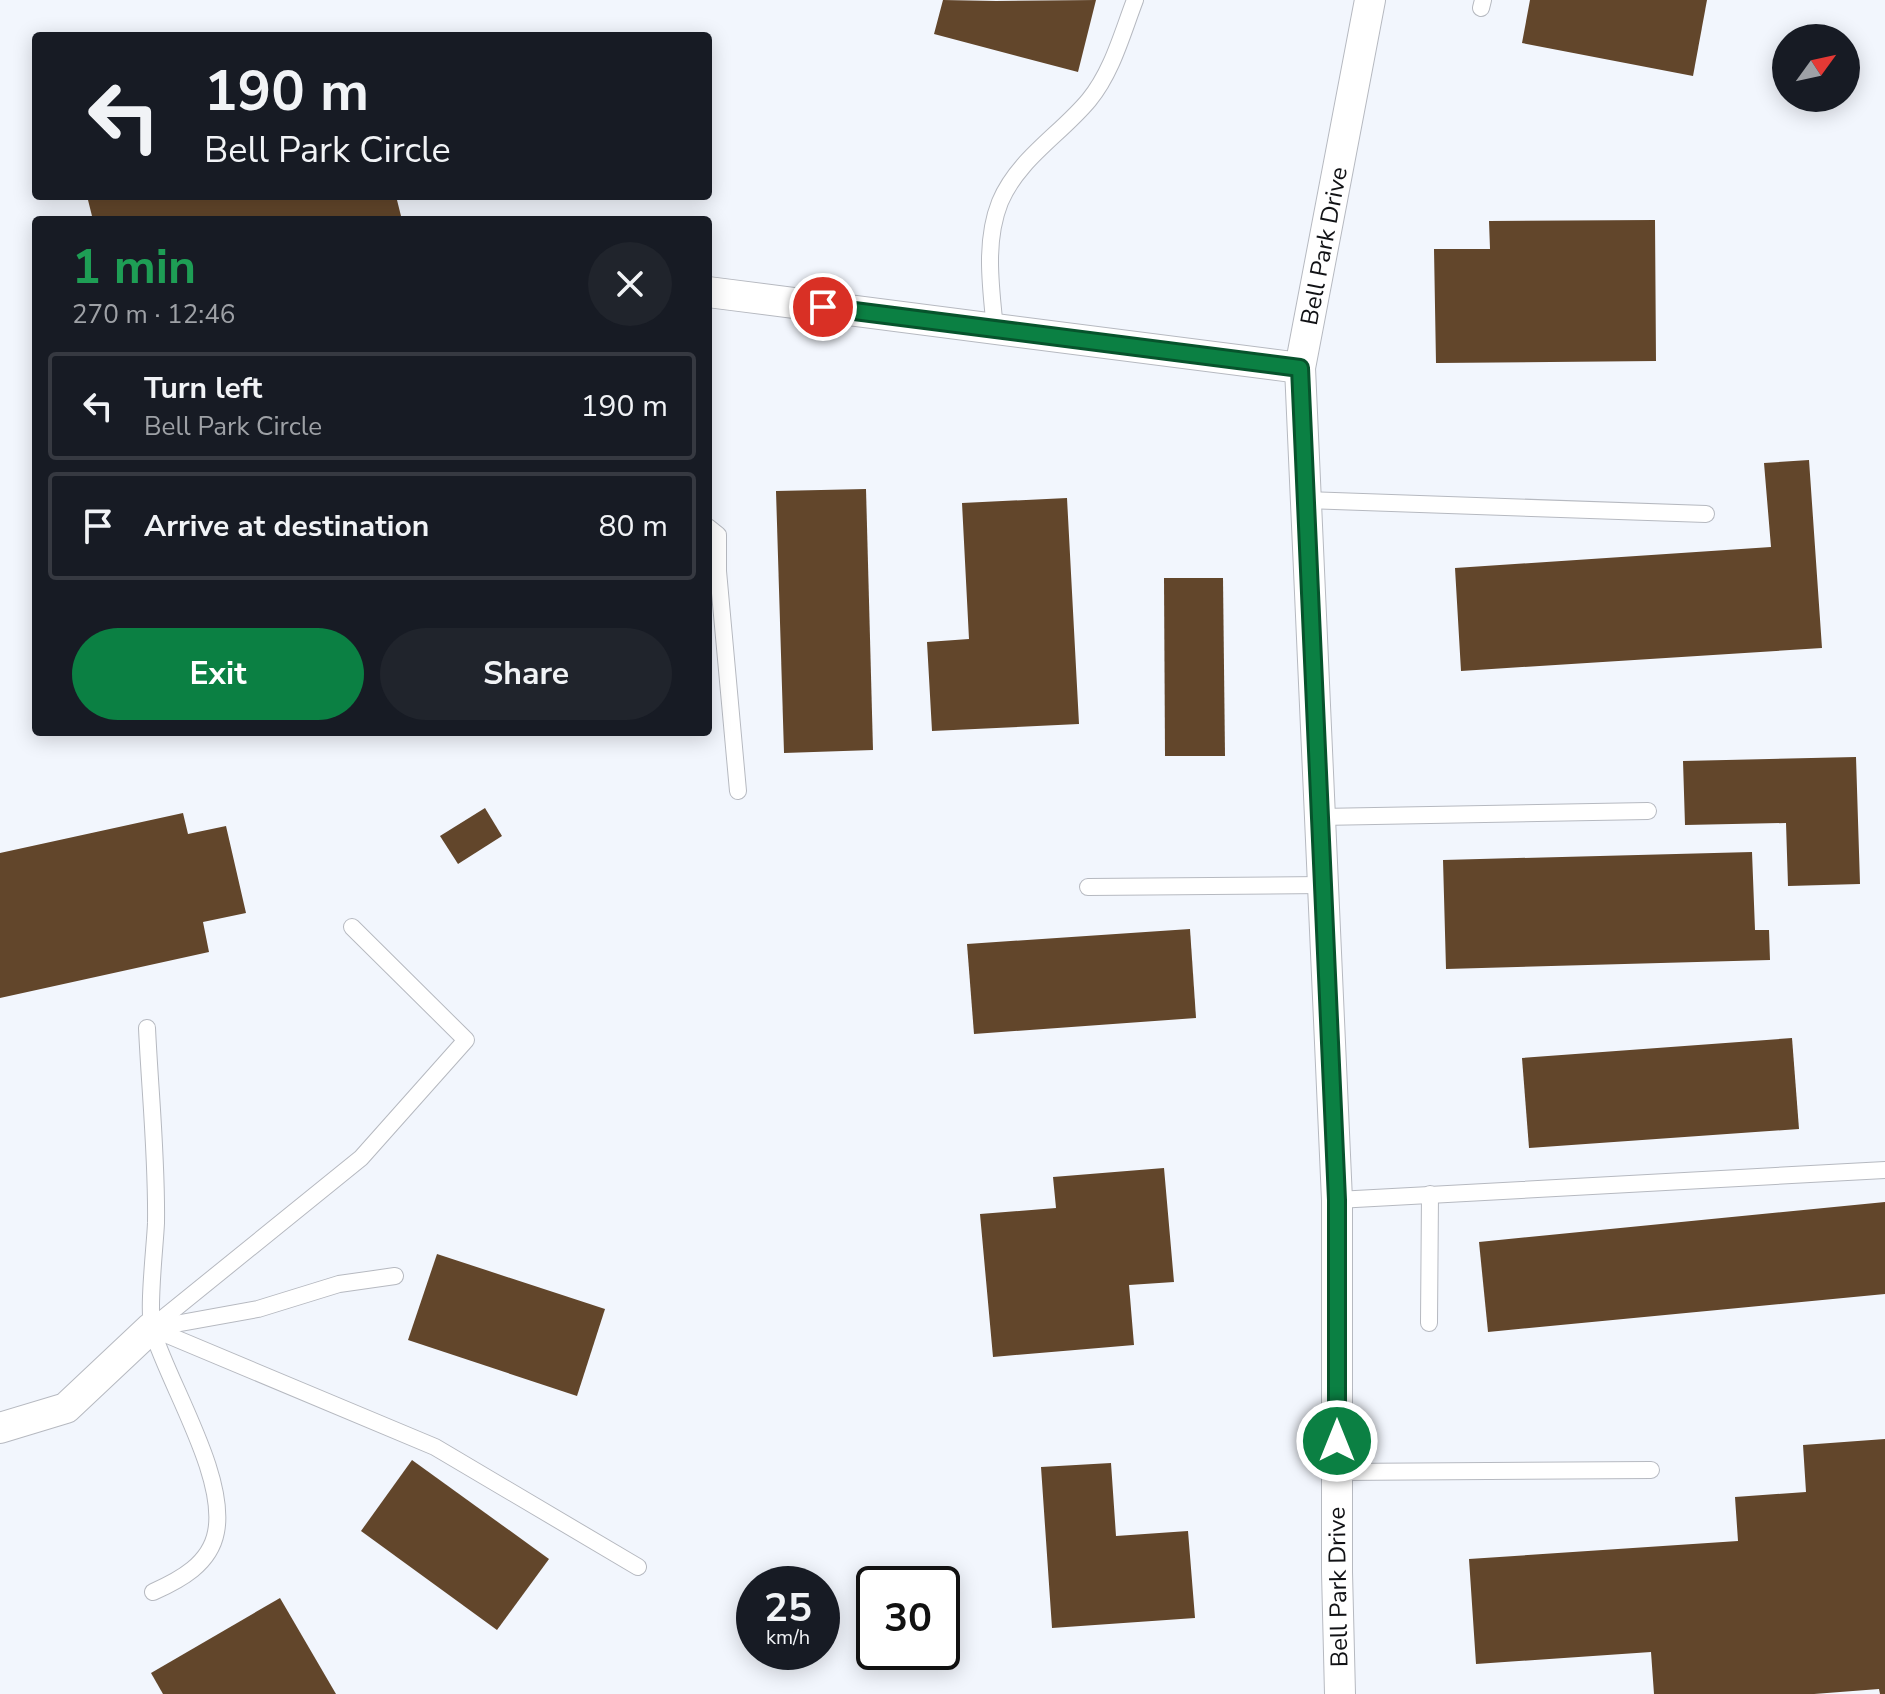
<!DOCTYPE html>
<meta charset="utf-8">
<style>
:root{--surface:#171b24;--page:#20242c;--text:#f1f3f6;--muted:#9ea1a6;--line:#363941;--accent:#0b8043}
body{margin:0;font-family:"Nunito Sans",sans-serif;background:var(--page);color:var(--text);height:100vh;display:flex;flex-direction:column;font-size:30px;white-space:nowrap}
*{box-sizing:border-box;margin:0}
p{font-size:26px;color:var(--muted)}
.icon{flex:none;width:44px;height:44px;fill:none;stroke:currentColor;stroke-width:2;stroke-linecap:round;stroke-linejoin:round}
.map{position:relative;flex:1;overflow:hidden}
.details{position:absolute;left:32px;top:216px;width:680px;height:520px;display:flex;flex-direction:column;background:var(--surface);border-radius:8px;box-shadow:0 4px 20px #0003}
.details>*{flex:none}
.top-card{position:absolute;left:32px;top:32px;width:680px;height:168px;border-radius:8px;box-shadow:0 4px 20px #0003;background:#171b24;color:var(--text);overflow:hidden}
.needle{width:52px;rotate:57deg}
.fabs{position:absolute;left:1772px;top:24px;display:grid;gap:16px}
.fabs a{display:grid;place-items:center;width:88px;height:88px;border-radius:50%;background:var(--surface);box-shadow:0 4px 20px #0003;font-size:40px}
.speed{position:absolute;left:736px;top:1566px;display:flex;gap:16px;font-size:40px;font-weight:700;text-align:center}
.speed>*{display:grid;place-content:center;width:104px;height:104px;border-radius:50%;background:var(--surface);box-shadow:0 4px 20px #0003;line-height:1}
.speed small{font-size:20px;font-weight:400}
.speed .limit{border:4px solid #111;border-radius:12px;background:#fff;color:#111}
.pin{position:absolute;display:grid;place-items:center;width:68px;height:68px;color:#fff;margin:-34px;border:4px solid #fff;border-radius:50%;box-shadow:0 2px 8px #0007}
.me{position:absolute;width:88px;margin:-44px;rotate:0deg;stroke-linejoin:round;filter:drop-shadow(0 0 6px #0008)}
.turn{display:flex;align-items:center;gap:28px;height:168px;padding:0 40px;font-size:36px}
.turn .icon{width:104px;height:104px;stroke-width:2.5}
.turn b{display:block;font-size:56px;line-height:68px}
.round{display:grid;place-items:center;flex:none;width:84px;height:84px;border-radius:42px;background:var(--page)}
.summary{display:flex;align-items:center;justify-content:space-between;height:136px;padding:0 40px}
h1{font-size:48px;font-weight:700;line-height:60px;color:#1e9e55}
.primary-button{display:flex;gap:16px;margin-top:auto;padding:16px 40px}
.primary-button a{flex:1;height:92px;border-radius:48px;background:var(--accent);color:#fff;font-size:32px;font-weight:700;line-height:92px;text-align:center}
.primary-button a+a{background:var(--page);color:var(--text)}
ul{padding:0;list-style:none}
li{display:flex;align-items:center;gap:24px;height:108px;margin:0 16px 12px;padding:0 24px;border:4px solid var(--line);border-radius:8px}
li div{flex:1}
li b{display:block;font-size:30px}
li em{font-style:normal}
.map>svg:first-child{display:block}
.building{fill:#62462b}
.lines{fill:none;stroke-linecap:round;stroke-linejoin:round}
.lane-casing{stroke:#b6b9c0;stroke-width:18}
.street-casing{stroke:#b6b9c0;stroke-width:32}
.lane{stroke:#fff;stroke-width:16}
.street{stroke:#fff;stroke-width:30}
.route-casing{stroke:#07532c;stroke-width:20}
.route{stroke:#0b8043;stroke-width:14}
.labels{text-anchor:middle;stroke-width:8;stroke-linejoin:round;paint-order:stroke}
.street-label{font-size:24px;fill:#111215;stroke:#fff}
</style>
<div class="map">
<svg width="1885" height="1694" viewBox="0 0 1885 1694">
<rect width="100%" height="100%" fill="#f2f6fd"/>
<g class="building">
<path d="M943 0 996 1 1096 0 1078 72 934 34Z"/>
<path d="M1530 0H1707L1693 76 1522 43Z"/>
<path d="M87 196H396L402 220H93Z"/>
<path d="M1655 220 1656 361 1436 363 1434 249H1490L1489 221Z"/>
<path d="M1809 460 1822 648 1461 671 1455 568 1771 547 1764 463Z"/>
<path d="M866 489 873 750 784 753 776 491Z"/>
<path d="M1067 498 1079 724 932 731 927 642 969 639 962 503Z"/>
<path d="M1164 578H1223L1225 756H1165Z"/>
<path d="M1856 757 1860 884 1788 886 1786 823 1685 825 1683 761Z"/>
<path d="M485 808 502 836 458 864 440 836Z"/>
<path d="M183 813 188 834 226 826 246 913 203 922 209 952 0 998V853Z"/>
<path d="M1752 852 1755 930H1769L1770 960 1446 969 1443 860Z"/>
<path d="M1190 929 1196 1018 974 1034 967 944Z"/>
<path d="M1792 1038 1799 1129 1529 1148 1522 1058Z"/>
<path d="M1164 1168 1174 1282 1129 1285 1134 1345 993 1357 980 1214 1056 1208 1053 1177Z"/>
<path d="M1885 1202V1294L1488 1332 1479 1242Z"/>
<path d="M437 1254 605 1309 577 1396 408 1340Z"/>
<path d="M1885 1439V1694H1880L1879 1689 1814 1694H1654L1651 1652 1476 1664 1469 1559 1738 1541 1735 1497 1806 1492 1803 1445Z"/>
<path d="M412 1460 549 1559 497 1630 361 1531Z"/>
<path d="M1111 1463 1116 1536 1188 1531 1195 1618 1052 1628 1041 1467Z"/>
<path d="M280 1598 336 1694H163L151 1673Z"/>
</g>
<g class="lines">
<g class="lane-casing">
<g id="lane">
<path d="M1481 8 1483 0"/>
<path d="M995 329C991 288 984 242 1000 202 1018 159 1061 134 1089 100 1112 72 1122 34 1135 0"/>
<path d="M1306 500 1706 514"/>
<path d="M708 527 718 535V571L738 791"/>
<path d="M1320 817 1648 811"/>
<path d="M1088 887 1323 885"/>
<path d="M147 1028C150 1092 157 1158 156 1223 155 1247 147 1312 153 1332 170 1386 227 1477 216 1532 210 1564 180 1580 153 1592"/>
<path d="M1337 1200 1885 1170"/>
<path d="M1429 1323 1430 1194"/>
<path d="M151 1328 361 1158 466 1040 352 927"/>
<path d="M151 1328 435 1447 638 1567"/>
<path d="M153 1328 258 1309 339 1284 395 1276"/>
<path d="M1337 1472 1651 1470"/>
</g>
</g>
<g class="street-casing">
<g id="street">
<path d="M708 292 1300 368"/>
<path d="M0 1428 66 1408 151 1328"/>
<path d="M1340 1694 1337 1572V1200L1300 368 1370 0"/>
</g>
</g>
<use href="#lane" class="lane"/>
<use href="#street" class="street"/>
</g>
<g class="lines">
<g class="route-casing">
<path id="route" d="M823 307 1300 368 1337 1200V1441"/>
</g>
<use href="#route" class="route"/>
</g>
<g class="labels">
<g class="street-label">
<text transform="translate(1324 246) rotate(-79)" y="8">Bell Park Drive</text>
<text transform="translate(1338 1587) rotate(-91)" y="8">Bell Park Drive</text>
</g>
</g>
</svg>
<div class="fabs">
<a><svg class="needle" viewBox="-14 -14 28 28"><path d="M0-13l5 13h-10z" fill="#e53935"/><path d="M0 13l5-13h-10z" fill="#9ea1a6"/></svg></a>
</div>
<div class="speed"><div>25<small>km/h</small></div><div class="limit">30</div></div>
<div class="pin" style="left:823px;top:307px;background:#d93025"><svg class="icon" aria-label="arrive" viewBox="0 0 24 24"><path d="M6 21V4h12l-3 4 3 4H6"/></svg></div>
<svg class="me" style="left:1337px;top:1441px" viewBox="-20 -20 40 40"><circle r="17" fill="#0b8043" stroke="#fff" stroke-width="3"/><path d="M0-11L8 9 0 5-8 9z" fill="#fff"/></svg>
<div class="top-card">
<div class="turn"><svg class="icon" aria-label="left" viewBox="0 0 24 24"><path d="M17 20v-9H6M10 6l-5 5 5 5"/></svg><div><b>190 m</b>Bell Park Circle</div></div>
</div>
<section class="details">
<div class="summary"><div><h1>1 min</h1><p>270 m · 12:46</p></div><a class="round"><svg class="icon" aria-label="close" viewBox="0 0 24 24"><path d="M6 6l12 12M18 6L6 18"/></svg></a></div>
<ul>
<li><svg class="icon" aria-label="left" viewBox="0 0 24 24"><path d="M17 20v-9H6M10 6l-5 5 5 5"/></svg><div><b>Turn left</b><p>Bell Park Circle</p></div><em>190 m</em></li>
<li><svg class="icon" aria-label="arrive" viewBox="0 0 24 24"><path d="M6 21V4h12l-3 4 3 4H6"/></svg><div><b>Arrive at destination</b></div><em>80 m</em></li>
</ul>
<div class="primary-button"><a>Exit</a><a>Share</a></div>
</section>
</div>
